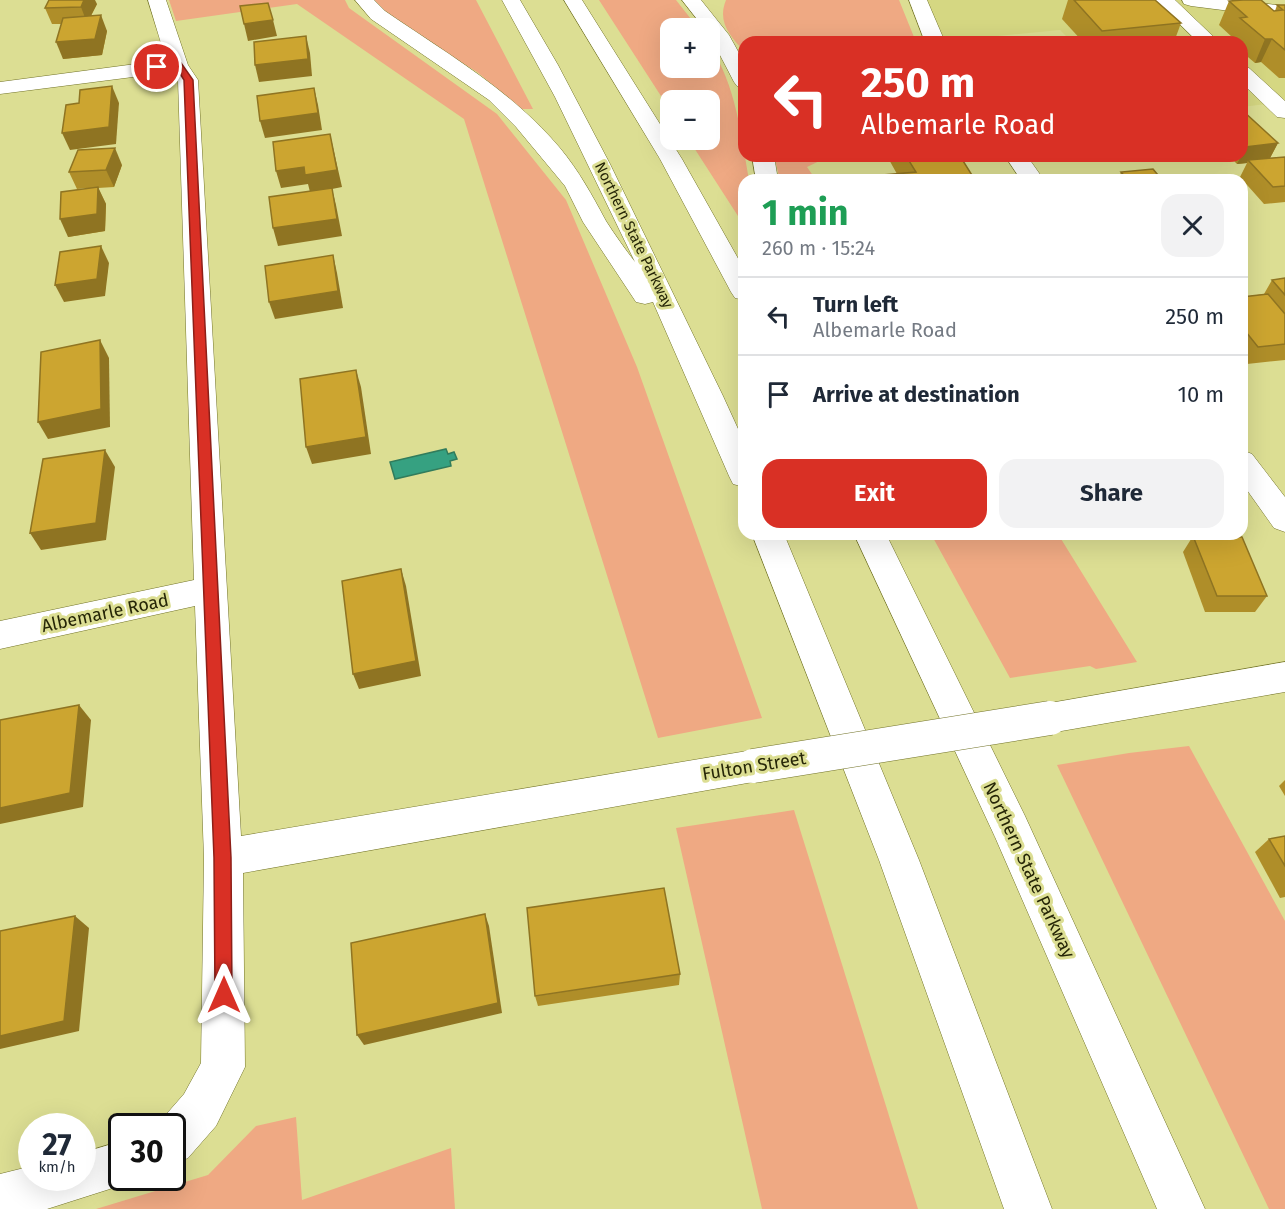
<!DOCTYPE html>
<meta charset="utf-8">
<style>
:root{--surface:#fff;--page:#f2f2f3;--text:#1f2937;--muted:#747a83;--line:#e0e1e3;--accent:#d93025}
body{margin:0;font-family:"Fira Sans",sans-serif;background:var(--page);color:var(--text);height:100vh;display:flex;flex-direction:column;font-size:22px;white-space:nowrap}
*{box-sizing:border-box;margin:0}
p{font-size:20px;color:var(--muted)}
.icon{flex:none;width:33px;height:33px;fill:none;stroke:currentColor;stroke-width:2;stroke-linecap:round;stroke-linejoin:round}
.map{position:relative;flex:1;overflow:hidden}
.details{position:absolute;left:738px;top:174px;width:510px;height:366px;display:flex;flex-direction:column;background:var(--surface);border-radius:18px;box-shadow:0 6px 24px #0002}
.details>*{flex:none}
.hud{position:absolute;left:738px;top:36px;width:510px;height:126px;border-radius:18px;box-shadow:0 6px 24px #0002;background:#d93025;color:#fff;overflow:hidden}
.tools{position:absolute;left:660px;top:18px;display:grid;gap:12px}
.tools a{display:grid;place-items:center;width:60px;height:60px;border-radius:12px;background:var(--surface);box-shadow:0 6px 24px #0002;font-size:30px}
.speed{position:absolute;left:18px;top:1113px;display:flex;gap:12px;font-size:30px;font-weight:700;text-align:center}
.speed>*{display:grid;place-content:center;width:78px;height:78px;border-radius:50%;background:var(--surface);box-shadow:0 6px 24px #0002;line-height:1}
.speed small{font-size:15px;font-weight:400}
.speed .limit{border:3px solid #111;border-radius:9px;background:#fff;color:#111}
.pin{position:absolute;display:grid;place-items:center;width:51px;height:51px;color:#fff;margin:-26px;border:3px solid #fff;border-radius:50%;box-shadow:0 2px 6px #0007}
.me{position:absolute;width:66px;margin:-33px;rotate:0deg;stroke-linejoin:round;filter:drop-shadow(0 0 4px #0008)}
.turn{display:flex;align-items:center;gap:21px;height:126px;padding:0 24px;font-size:27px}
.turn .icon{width:78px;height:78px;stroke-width:2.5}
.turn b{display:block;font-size:42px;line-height:51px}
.round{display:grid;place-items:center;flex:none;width:63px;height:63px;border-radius:18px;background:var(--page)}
.head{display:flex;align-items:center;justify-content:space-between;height:102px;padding:0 24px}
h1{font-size:36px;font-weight:700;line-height:45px;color:#1e9e55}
.action{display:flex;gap:12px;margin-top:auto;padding:12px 24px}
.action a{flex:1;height:69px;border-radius:18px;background:var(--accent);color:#fff;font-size:24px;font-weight:700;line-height:69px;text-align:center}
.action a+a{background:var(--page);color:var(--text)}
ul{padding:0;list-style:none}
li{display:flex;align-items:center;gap:18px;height:78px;padding:0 24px;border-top:2px solid var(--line)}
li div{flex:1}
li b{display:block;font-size:22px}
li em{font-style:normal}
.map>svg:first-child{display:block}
.built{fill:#d5d782}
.green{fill:#efa983}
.water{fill:#36a181;stroke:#317c5c;stroke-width:1.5}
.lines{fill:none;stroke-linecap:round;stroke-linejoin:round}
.street-casing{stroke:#727328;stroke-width:1}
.secondary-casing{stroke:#727328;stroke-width:1}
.highway-casing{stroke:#727328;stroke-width:1}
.street{fill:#fff;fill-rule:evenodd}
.secondary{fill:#fff;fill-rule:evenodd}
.highway{fill:#fff;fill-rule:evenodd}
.street-bridge-casing{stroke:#727328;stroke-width:35;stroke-linecap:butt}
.street-bridge{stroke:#fff;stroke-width:34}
.wall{fill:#af8e29}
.shaded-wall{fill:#8f7422}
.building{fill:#cca530;stroke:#8f7422;stroke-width:1.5}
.route{fill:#d93025;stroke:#8d1f18;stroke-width:1.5}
.labels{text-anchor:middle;stroke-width:6;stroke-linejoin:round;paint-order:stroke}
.far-street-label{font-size:15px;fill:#262607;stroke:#dcde93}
.street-label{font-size:18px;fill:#262607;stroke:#dcde93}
</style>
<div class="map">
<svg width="1285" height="1209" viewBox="0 0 1285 1209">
<rect width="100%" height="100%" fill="#dcde93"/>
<path class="built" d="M918 0H1191L1285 12V112L1275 103 1242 107V42H1072L1060 30 935 42Z"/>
<g class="green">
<path d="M169 0H345L349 8 497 114 566 200 637 367 762 718 658 738 464 119 297 4 176 21Z"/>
<path d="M373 0H476L533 109H522L477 72 428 42 383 10Z"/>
<path d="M599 0H676L698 28H670V68H710V46C736 86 741 134 749 180H744V216H738L689 140H710V100H670V110Z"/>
<path d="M726 0H899L916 42H744V51C730 36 717 22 726 0Z"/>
<path d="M774 156H830L807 167 816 180H780Z"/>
<path d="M931 534H1058L1137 662 1096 669 1090 666 1010 678Z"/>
<path d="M1189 746 1285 921V1209H1269L1057 765 1129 753Z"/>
<path d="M794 810 918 1209H762L676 828Z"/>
<path d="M296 1117 302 1200 451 1148 455 1209H96L208 1175 256 1126Z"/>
</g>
<path class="water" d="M446 449 448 454 454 452 457 459 450 461 451 466 395 479 390 462Z"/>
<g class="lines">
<g class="street-casing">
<g id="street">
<path d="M148 0H166L188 65 198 80 241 836 753 750 766 754 771 766 766 778 753 782 243 873 245 1067 216 1126 188 1158 172 1165V1126H156L184 1094 201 1063 204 858 195 606 0 649V621L194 580 178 80 172 72 0 94V82L166 60Z"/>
<path d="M909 0H927L945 42H925Z"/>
<path d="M1155 0H1175L1219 42H1198Z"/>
<path d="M1242 66 1249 68 1285 101V118L1277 117 1242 83Z"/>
<path d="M1005 156H1027L1044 180H1021Z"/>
<path d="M1242 450 1252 454 1285 497V532L1274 528 1242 483Z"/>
<path d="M1285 662V692L1050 733 1037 729 1032 718 1037 707 1050 703Z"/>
<path d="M122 1141V1178H140L138 1180 47 1209H0V1174L32 1166V1178H82V1153Z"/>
</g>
</g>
<g class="secondary-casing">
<path id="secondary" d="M1182 0H1235L1285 6V18L1191 6 1184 4Z"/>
</g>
<g class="highway-casing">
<g id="highway">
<path d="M355 0H374L385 11C446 53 511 90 560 148 579 171 592 195 606 221 615 235 625 249 635 262L555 97 502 0H520L558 65 610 164 723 396 744 442V487L733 484 729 476 653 302 645 304 636 302 583 222 565 186 516 127 489 100 371 19Z"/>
<path d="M564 0H582L682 159 744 269V300L735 298 731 292 660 159Z"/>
<path d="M682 0H701L729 35 744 62V88L737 86 734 82 710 36V28H704Z"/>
<path d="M752 156H774L778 180H756Z"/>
<path d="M752 534H784L919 860 1052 1209H1004L879 860Z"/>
<path d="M854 534H886L1025 816 1205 1209H1157L995 837Z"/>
</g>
</g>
<use href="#street" class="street"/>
<use href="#secondary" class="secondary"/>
<use href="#highway" class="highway"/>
<g class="street-bridge-casing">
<path id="street-bridge" d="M753 766 1050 718"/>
</g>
<use href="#street-bridge" class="street-bridge"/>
</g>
<g class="wall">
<path d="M1068 0H1155L1181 23 1174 42H1083L1062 19Z"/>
<path d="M1229 1 1275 11 1277 5H1285V78H1279L1261 62 1255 63 1242 52V42H1231L1230 41 1232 37 1219 25Z"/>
<path d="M97 4 91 16 107 31 102 55 63 59 61 24H52L45 8Z"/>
<path d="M1242 110 1278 143 1270 158 1285 157V202L1264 204 1240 177 1247 163 1237 164 1229 156H1242Z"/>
<path d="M887 156H960L975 180H871L872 176 897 174Z"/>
<path d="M122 165 114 187 98 188 106 204 105 231 68 237 86 188 77 189 69 172Z"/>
<path d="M1121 172 1162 180H1118Z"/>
<path d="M1285 278V360L1247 364 1242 357V297L1264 294 1272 280Z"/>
<path d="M1193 536 1267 596 1255 612H1205L1183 552Z"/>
<path d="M1285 780V796L1279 786Z"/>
<path d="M1285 836V897L1280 898 1255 852 1269 839Z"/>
<path d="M680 974 679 985 538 1006 535 996Z"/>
</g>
<g class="shaded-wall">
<path d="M84 0H95L97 4 87 23 81 7Z"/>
<path d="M101 15 107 31 102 55 63 59 56 42Z"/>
<path d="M273 20 277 36 248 41 244 24Z"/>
<path d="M306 36 310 53 312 76 259 82 255 65Z"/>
<path d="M1265 39H1272L1261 62 1255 63Z"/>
<path d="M112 86 119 103 116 144 70 150 62 133Z"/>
<path d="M314 88 318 105 322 130 265 138 260 121Z"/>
<path d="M330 134 342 187 332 189 336 205 342 236 278 246 273 228 310 192 308 184 281 188 276 171Z"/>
<path d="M1278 143 1269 160H1248L1247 163 1237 164 1241 156H1242V154L1245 147Z"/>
<path d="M115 148 122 165 114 187 106 170Z"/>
<path d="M98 187 106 204 105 231 68 237 60 219Z"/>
<path d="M101 246 109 263 105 296 64 302 55 285Z"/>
<path d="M333 255 337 273 343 308 275 319 269 302Z"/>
<path d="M100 340 109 358 110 427 48 439 38 422Z"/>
<path d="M356 370 361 387 371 454 312 464 306 447Z"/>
<path d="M105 450 115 467 106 540 41 550 30 533Z"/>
<path d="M401 569 406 586 421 676 359 689 353 674Z"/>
<path d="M79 705 91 720 83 807 0 824V808Z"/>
<path d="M485 914 489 926 502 1013 364 1045 357 1035Z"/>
<path d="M75 916 89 928 79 1031 0 1049V1036Z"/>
</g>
<g class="building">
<path d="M49 0H84L81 7 45 8Z"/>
<path d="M1074 0H1155L1181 23 1102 31Z"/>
<path d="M1243 0H1261L1274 11 1283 10 1277 5H1285V50L1272 39H1265L1240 18 1247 17 1229 1Z"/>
<path d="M268 3 273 20 244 24 240 6Z"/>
<path d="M101 15 95 39 56 42 63 18Z"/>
<path d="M306 36 308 59 255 65 254 42Z"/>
<path d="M112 86 109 127 62 133 66 105 79 103 80 90Z"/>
<path d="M314 88 318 113 260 121 257 96Z"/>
<path d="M1242 110 1278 143 1245 147 1242 144Z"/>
<path d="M330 134 337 170 305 175 304 167 276 171 273 142Z"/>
<path d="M115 148 106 170 69 172 78 150Z"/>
<path d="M906 156H960L975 180H874L872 176 916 172Z"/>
<path d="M1285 157V186L1273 187 1248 160Z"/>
<path d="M1153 169 1162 180H1128L1121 172Z"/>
<path d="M98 187 97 214 60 219 61 192Z"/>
<path d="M332 188 337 219 273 228 269 197Z"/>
<path d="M101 246 97 279 55 285 60 252Z"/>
<path d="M333 255 338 291 269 302 265 266Z"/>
<path d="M1285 278V295L1272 280Z"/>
<path d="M1268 294 1285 314V344L1258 347 1242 327V297Z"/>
<path d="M100 340 101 409 38 422 41 352Z"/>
<path d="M356 370 366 437 306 447 300 379Z"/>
<path d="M105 450 96 523 30 533 43 459Z"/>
<path d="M1193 536 1242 537 1267 596H1217Z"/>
<path d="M401 569 416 661 353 674 342 581Z"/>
<path d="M79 705 70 793 0 808V720Z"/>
<path d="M1285 836V866L1269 839Z"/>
<path d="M664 888 680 974 535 996 527 908Z"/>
<path d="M485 914 498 1003 357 1035 351 943Z"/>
<path d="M75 916 64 1021 0 1036V931Z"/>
</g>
<path class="route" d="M178 62 181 63 193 80 231 858 232 995 230 1001 224 1004 217 1001 215 995 214 858 184 80 176 67 157 70 153 67Z"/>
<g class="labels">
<g class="far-street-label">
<text transform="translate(634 235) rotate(64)" y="5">Northern State Parkway</text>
</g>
<g class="street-label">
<text transform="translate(105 613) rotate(-12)" y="6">Albemarle Road</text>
<text transform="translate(754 766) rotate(-9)" y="6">Fulton Street</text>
<text transform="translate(1029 870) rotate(65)" y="6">Northern State Parkway</text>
</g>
</g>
</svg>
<div class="tools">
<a>+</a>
<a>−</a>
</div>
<div class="speed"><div>27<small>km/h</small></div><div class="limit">30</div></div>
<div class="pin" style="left:157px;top:67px;background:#d93025"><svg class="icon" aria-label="arrive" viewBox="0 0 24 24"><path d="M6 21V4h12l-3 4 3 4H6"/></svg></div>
<svg class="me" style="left:224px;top:995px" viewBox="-20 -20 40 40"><path d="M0-17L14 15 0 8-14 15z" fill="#d93025" stroke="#fff" stroke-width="4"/></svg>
<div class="hud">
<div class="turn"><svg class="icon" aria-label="left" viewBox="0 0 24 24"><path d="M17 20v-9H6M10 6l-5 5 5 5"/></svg><div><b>250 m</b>Albemarle Road</div></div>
</div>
<section class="details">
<div class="head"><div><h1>1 min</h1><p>260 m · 15:24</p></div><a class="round"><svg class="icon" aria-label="close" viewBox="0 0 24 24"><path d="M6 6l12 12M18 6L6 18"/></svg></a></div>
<ul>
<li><svg class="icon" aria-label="left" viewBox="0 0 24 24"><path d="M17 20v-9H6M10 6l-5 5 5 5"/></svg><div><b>Turn left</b><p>Albemarle Road</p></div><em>250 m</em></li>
<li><svg class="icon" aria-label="arrive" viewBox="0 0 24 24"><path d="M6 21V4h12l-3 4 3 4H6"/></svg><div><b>Arrive at destination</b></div><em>10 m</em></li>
</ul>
<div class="action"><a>Exit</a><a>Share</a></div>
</section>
</div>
